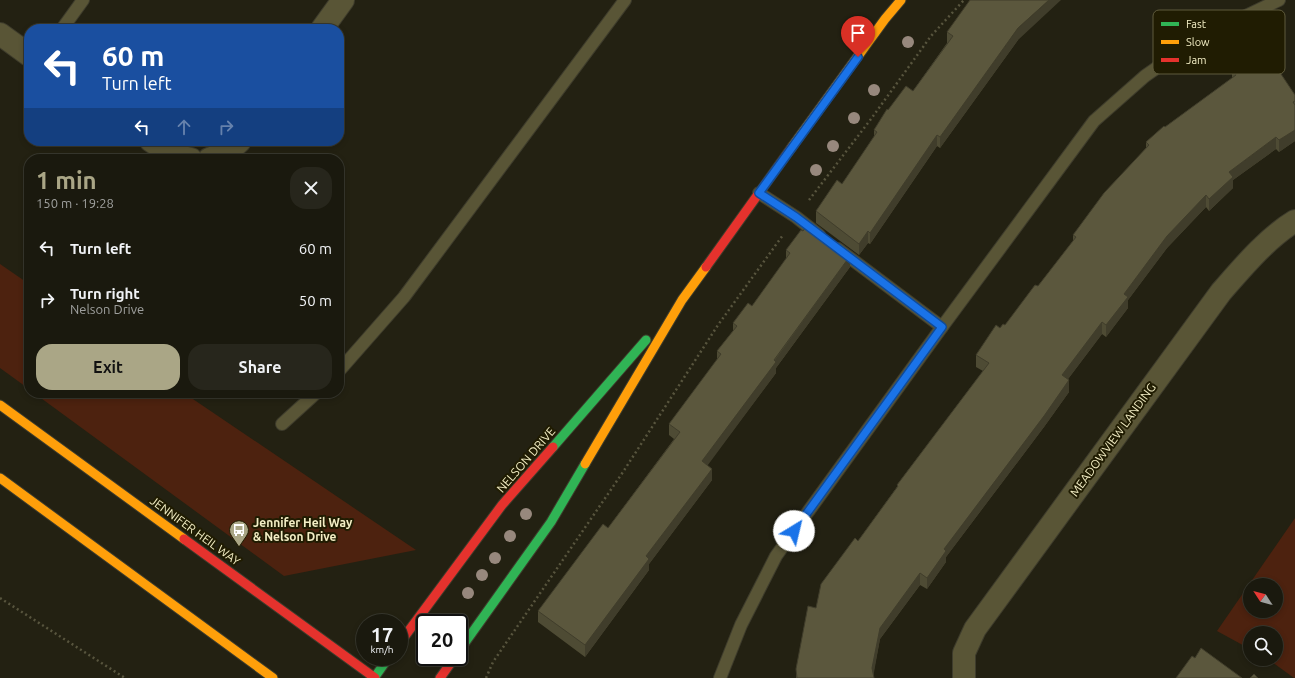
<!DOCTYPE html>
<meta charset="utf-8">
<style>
:root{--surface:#1a190e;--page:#27261c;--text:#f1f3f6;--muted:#9fa09e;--line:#38382e;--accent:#aaa686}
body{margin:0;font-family:Ubuntu,sans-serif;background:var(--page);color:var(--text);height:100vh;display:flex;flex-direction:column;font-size:15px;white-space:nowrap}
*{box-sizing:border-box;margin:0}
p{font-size:13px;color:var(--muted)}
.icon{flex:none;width:22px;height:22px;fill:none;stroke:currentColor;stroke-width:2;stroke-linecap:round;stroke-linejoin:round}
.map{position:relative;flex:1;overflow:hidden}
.panel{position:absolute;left:24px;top:154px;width:320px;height:244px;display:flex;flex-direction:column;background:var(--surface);border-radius:16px;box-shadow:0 2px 6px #0003,0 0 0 1px var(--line)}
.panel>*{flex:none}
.top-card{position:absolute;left:24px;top:24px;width:320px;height:122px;border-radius:16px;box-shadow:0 2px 6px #0003,0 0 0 1px var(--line);background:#1a4fa0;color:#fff;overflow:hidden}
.needle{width:26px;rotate:306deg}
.tools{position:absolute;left:1243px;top:578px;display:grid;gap:8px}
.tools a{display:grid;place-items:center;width:40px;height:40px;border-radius:50%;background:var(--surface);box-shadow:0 2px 6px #0003,0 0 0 1px var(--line);font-size:20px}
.speed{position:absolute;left:356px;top:614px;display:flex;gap:8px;font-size:20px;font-weight:700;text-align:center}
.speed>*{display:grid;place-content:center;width:52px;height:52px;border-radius:50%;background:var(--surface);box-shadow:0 2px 6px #0003,0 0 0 1px var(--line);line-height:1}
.speed small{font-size:10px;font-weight:400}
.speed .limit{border:2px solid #111;border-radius:6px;background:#fff;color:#111}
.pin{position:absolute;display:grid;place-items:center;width:34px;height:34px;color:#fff;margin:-41px -17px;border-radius:50% 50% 50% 0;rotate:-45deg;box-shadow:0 0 4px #0007}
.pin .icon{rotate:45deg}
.me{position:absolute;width:44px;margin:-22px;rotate:36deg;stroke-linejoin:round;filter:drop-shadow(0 0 3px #0008)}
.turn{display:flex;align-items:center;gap:14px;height:84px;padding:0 12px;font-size:18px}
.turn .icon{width:52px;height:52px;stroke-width:2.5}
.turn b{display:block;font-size:28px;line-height:34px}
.lanes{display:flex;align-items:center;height:38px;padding:0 12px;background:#0003;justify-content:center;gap:20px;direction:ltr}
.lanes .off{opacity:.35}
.round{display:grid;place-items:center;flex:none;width:42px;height:42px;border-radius:16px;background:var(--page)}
.headline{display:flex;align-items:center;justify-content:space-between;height:68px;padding:0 12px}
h1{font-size:24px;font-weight:700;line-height:30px;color:var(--accent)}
.action{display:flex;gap:8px;margin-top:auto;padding:8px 12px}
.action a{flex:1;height:46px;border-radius:16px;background:var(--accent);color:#111;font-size:16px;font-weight:700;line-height:46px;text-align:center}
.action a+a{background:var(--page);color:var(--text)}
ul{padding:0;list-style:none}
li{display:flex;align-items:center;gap:12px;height:52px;padding:0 12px}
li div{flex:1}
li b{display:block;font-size:15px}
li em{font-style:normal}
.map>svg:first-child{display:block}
.green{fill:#4d220f;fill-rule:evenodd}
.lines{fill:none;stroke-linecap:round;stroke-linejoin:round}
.lane-casing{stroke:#3e3c2c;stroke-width:14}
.street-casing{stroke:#3e3c2c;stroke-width:24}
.fast-casing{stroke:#3e3c2c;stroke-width:11}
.slow-casing{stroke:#3e3c2c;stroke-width:11}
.jam-casing{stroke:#3e3c2c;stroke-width:11}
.path{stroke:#58553e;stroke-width:2.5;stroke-dasharray:2 3;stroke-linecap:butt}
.lane{stroke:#595536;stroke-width:12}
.street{stroke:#595536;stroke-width:22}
.fast{stroke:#30b455;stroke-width:9}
.slow{stroke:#ff9f0a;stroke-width:9}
.jam{stroke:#e5322d;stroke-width:9}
.tree{fill:#97887d}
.wall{fill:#4e4b34}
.shaded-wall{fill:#403d2b}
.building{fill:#5b573d;stroke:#403d2b}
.route-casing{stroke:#114b97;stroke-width:10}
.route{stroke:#1a73e8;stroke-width:7}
.labels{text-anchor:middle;stroke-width:4;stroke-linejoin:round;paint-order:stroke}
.street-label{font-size:12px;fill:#f3eec5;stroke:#201c02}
.poi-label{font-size:12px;font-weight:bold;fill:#f3eec5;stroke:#201c02;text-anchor:start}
.key{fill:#201c02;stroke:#5f5b3c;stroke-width:1}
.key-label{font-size:11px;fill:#f3eec5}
</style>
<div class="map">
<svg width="1295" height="678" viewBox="0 0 1295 678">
<rect width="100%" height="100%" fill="#232112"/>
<g class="green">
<path d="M0 264 29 284V389L0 368Z"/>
<path d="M34 393H184L416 550 284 576Z"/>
<path d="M1295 518V678H1294L1268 659H1276V633H1250V649L1217 631ZM1250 585H1276V611H1250Z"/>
</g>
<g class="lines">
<g class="lane-casing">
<g id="lane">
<path d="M62 29 83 0"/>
<path d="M759 193 796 217 819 235"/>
<path d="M838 249 942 327"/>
<path d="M339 371 404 297 625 0"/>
<path d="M282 424 316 393"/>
<path d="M720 678 741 625 776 556 942 327 1094 121 1145 76 1198 39 1279 0"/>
</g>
</g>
<g class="street-casing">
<g id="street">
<path d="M322 29 343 0"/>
<path d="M0 34 29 55"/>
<path d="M151 141C163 150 176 156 191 159"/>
<path d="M209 159 229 151 240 141"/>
<path d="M964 678V653L975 629 1221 292C1243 267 1267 238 1295 221"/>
</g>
</g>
<g class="fast-casing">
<g id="fast">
<path d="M553 447 646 340"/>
<path d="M459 651 551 522 585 464"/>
<path d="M374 678 389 657"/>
</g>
</g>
<g class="slow-casing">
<g id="slow">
<path d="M792 147 885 19 901 0"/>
<path d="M0 405 184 539"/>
<path d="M585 464 682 300 706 267"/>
<path d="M0 478 273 678"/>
</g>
</g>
<g class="jam-casing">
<g id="jam">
<path d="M706 267 792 147"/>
<path d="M184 539 375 678"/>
<path d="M399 644 502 505 553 447"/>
<path d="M440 678 455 657"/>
</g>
</g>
<g class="path">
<path d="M809 200 871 119 931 36 964 0"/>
<path d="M0 598 125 678"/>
<path d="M486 678 493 662 623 472 718 325 783 235"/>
</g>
<use href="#lane" class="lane"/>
<use href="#street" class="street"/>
<use href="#fast" class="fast"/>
<use href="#slow" class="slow"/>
<use href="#jam" class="jam"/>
</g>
<g class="tree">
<circle cx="908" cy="42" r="6"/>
<circle cx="874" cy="90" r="6"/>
<circle cx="854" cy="118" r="6"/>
<circle cx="833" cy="146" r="6"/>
<circle cx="816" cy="170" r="6"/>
<circle cx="526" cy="514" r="6"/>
<circle cx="510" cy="536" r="6"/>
<circle cx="495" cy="558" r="6"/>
<circle cx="482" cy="575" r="6"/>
<circle cx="468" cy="593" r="6"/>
</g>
<g class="wall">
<path d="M947 32 1018 40 940 148 937 146 870 244 868 243 859 255 816 223V211L842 184 874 138V130L888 110 913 91 947 43Z"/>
<path d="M1232 68 1295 95V141L1279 152 1276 149 1233 180V188L1209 211 1206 207 1167 248 1128 300V308L1106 337 1102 334 1068 379 1069 392 1044 427 946 557V562L927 589 920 585 880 639 873 675 874 678H796V669L816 608 858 541 897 487V485L983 371 976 367V355L1000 328 1005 325 1038 286 1073 241V235L1146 148V142L1165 127 1232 78Z"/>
<path d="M786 250 850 267 776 368V373L707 465 712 480 649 564V570L585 657 538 622V611L608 528 674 439 669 435V424L717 360V351L733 331V323L752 306 786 259Z"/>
</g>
<g class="shaded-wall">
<path d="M1049 0H1061L1018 40 940 148V137L1018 28Z"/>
<path d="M1295 130V141L1279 152V140Z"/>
<path d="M937 135V146L870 244V233Z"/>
<path d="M1276 137V149L1233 180V188L1209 211V199L1229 172Z"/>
<path d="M1206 195V207L1167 248 1128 300V308L1106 337V325L1124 294 1167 236Z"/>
<path d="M868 231V243L859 255V244Z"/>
<path d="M850 256V267L776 368V373L702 473V461Z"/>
<path d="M1102 322V334L1062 387V375Z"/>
<path d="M1069 380V392L1044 427 946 557V562L927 589V578L944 549Z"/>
<path d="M712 469V480L649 564V570L585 657V645L646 556Z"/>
<path d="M920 573V585L880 639 873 678 872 668 880 628Z"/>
</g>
<g class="building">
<path d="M970 0H1049L1018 28 940 137 937 135 870 233 868 231 859 244 816 211 837 180 842 184 877 132 874 130 887 109 888 110 906 86 913 91 953 36 947 32Z"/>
<path d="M1263 47 1295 95V101L1293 102 1295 105V130L1279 140 1276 137 1229 172 1233 177 1209 199 1206 195 1167 236 1124 294 1128 297 1106 325 1102 322 1062 375 1069 380 1044 416 944 549 946 551 927 578 920 573 880 628 872 668 874 678H797L796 669 808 606 816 608 821 584 855 538 858 541 898 486 897 485 989 363 976 355 996 325 1000 328 1003 324 1005 325 1035 285 1038 286 1076 237 1073 235 1104 193 1149 145 1146 142 1164 126 1165 127 1236 75 1232 68Z"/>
<path d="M808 224 850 256 774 360 776 362 702 461 712 469 646 556 649 559 585 645 538 611 603 524 608 528 680 432 669 424 721 354 717 351 737 326 733 323 748 303 752 306 790 253 786 250 801 230 803 231Z"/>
<path d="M1201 648 1242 678H1176L1192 656 1195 658Z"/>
<path d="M1254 674 1258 678H1250Z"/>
</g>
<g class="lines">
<g class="route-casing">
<path id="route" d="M794 531 942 327 796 217 759 193 858 57"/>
</g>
<use href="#route" class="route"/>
</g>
<defs>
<g id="bus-pin" transform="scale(1)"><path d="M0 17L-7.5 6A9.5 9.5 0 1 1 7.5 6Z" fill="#aaa686" stroke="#201c02"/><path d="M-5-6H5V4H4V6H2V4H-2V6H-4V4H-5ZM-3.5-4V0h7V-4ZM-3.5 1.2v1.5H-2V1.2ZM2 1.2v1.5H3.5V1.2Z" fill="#fff"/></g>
</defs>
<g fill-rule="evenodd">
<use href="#bus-pin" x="239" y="530"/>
</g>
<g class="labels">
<g class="street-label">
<text transform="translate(1113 440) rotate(-54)" y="4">MEADOWVIEW LANDING</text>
<text transform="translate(526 460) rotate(-49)" y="4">NELSON DRIVE</text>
<text transform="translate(195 531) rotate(36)" y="4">JENNIFER HEIL WAY</text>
</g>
<g class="poi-label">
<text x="253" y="527">Jennifer Heil Way<tspan x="253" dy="14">&amp; Nelson Drive</tspan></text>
</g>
</g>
<rect x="1153" y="10" width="132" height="64" rx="6" class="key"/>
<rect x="1161" y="22" width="18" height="4" fill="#30b455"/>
<rect x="1161" y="40" width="18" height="4" fill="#ff9f0a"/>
<rect x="1161" y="58" width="18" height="4" fill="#e5322d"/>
<g class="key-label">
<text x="1186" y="28">Fast</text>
<text x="1186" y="46">Slow</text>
<text x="1186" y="64">Jam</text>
</g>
</svg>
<div class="tools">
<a><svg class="needle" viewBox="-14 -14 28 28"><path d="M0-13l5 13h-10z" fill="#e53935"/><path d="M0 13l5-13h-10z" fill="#9fa09e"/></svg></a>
<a><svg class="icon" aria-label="search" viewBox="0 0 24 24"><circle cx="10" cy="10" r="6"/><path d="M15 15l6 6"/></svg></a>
</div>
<div class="speed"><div>17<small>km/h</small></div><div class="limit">20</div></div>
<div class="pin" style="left:858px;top:57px;background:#d93025"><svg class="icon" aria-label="arrive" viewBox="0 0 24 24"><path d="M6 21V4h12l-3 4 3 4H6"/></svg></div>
<svg class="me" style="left:794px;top:531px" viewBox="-20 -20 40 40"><circle r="19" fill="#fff"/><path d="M0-13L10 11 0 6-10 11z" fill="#1a73e8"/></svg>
<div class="top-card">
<div class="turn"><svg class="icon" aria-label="left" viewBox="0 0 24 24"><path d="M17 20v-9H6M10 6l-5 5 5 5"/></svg><div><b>60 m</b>Turn left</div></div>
<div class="lanes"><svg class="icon" aria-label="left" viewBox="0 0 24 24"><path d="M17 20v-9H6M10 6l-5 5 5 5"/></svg><svg class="icon off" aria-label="ahead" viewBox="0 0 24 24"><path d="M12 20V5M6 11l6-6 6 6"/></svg><svg class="icon off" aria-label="right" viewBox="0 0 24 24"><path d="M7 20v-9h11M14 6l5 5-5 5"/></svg></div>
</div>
<section class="panel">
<div class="headline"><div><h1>1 min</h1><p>150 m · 19:28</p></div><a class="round"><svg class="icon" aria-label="close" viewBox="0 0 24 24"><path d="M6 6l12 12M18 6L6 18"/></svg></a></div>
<ul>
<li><svg class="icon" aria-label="left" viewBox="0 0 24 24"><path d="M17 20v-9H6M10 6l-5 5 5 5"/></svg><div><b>Turn left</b></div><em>60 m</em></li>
<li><svg class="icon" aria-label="right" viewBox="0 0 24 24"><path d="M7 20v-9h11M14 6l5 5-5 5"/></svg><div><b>Turn right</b><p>Nelson Drive</p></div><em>50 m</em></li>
</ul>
<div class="action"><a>Exit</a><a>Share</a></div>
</section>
</div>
